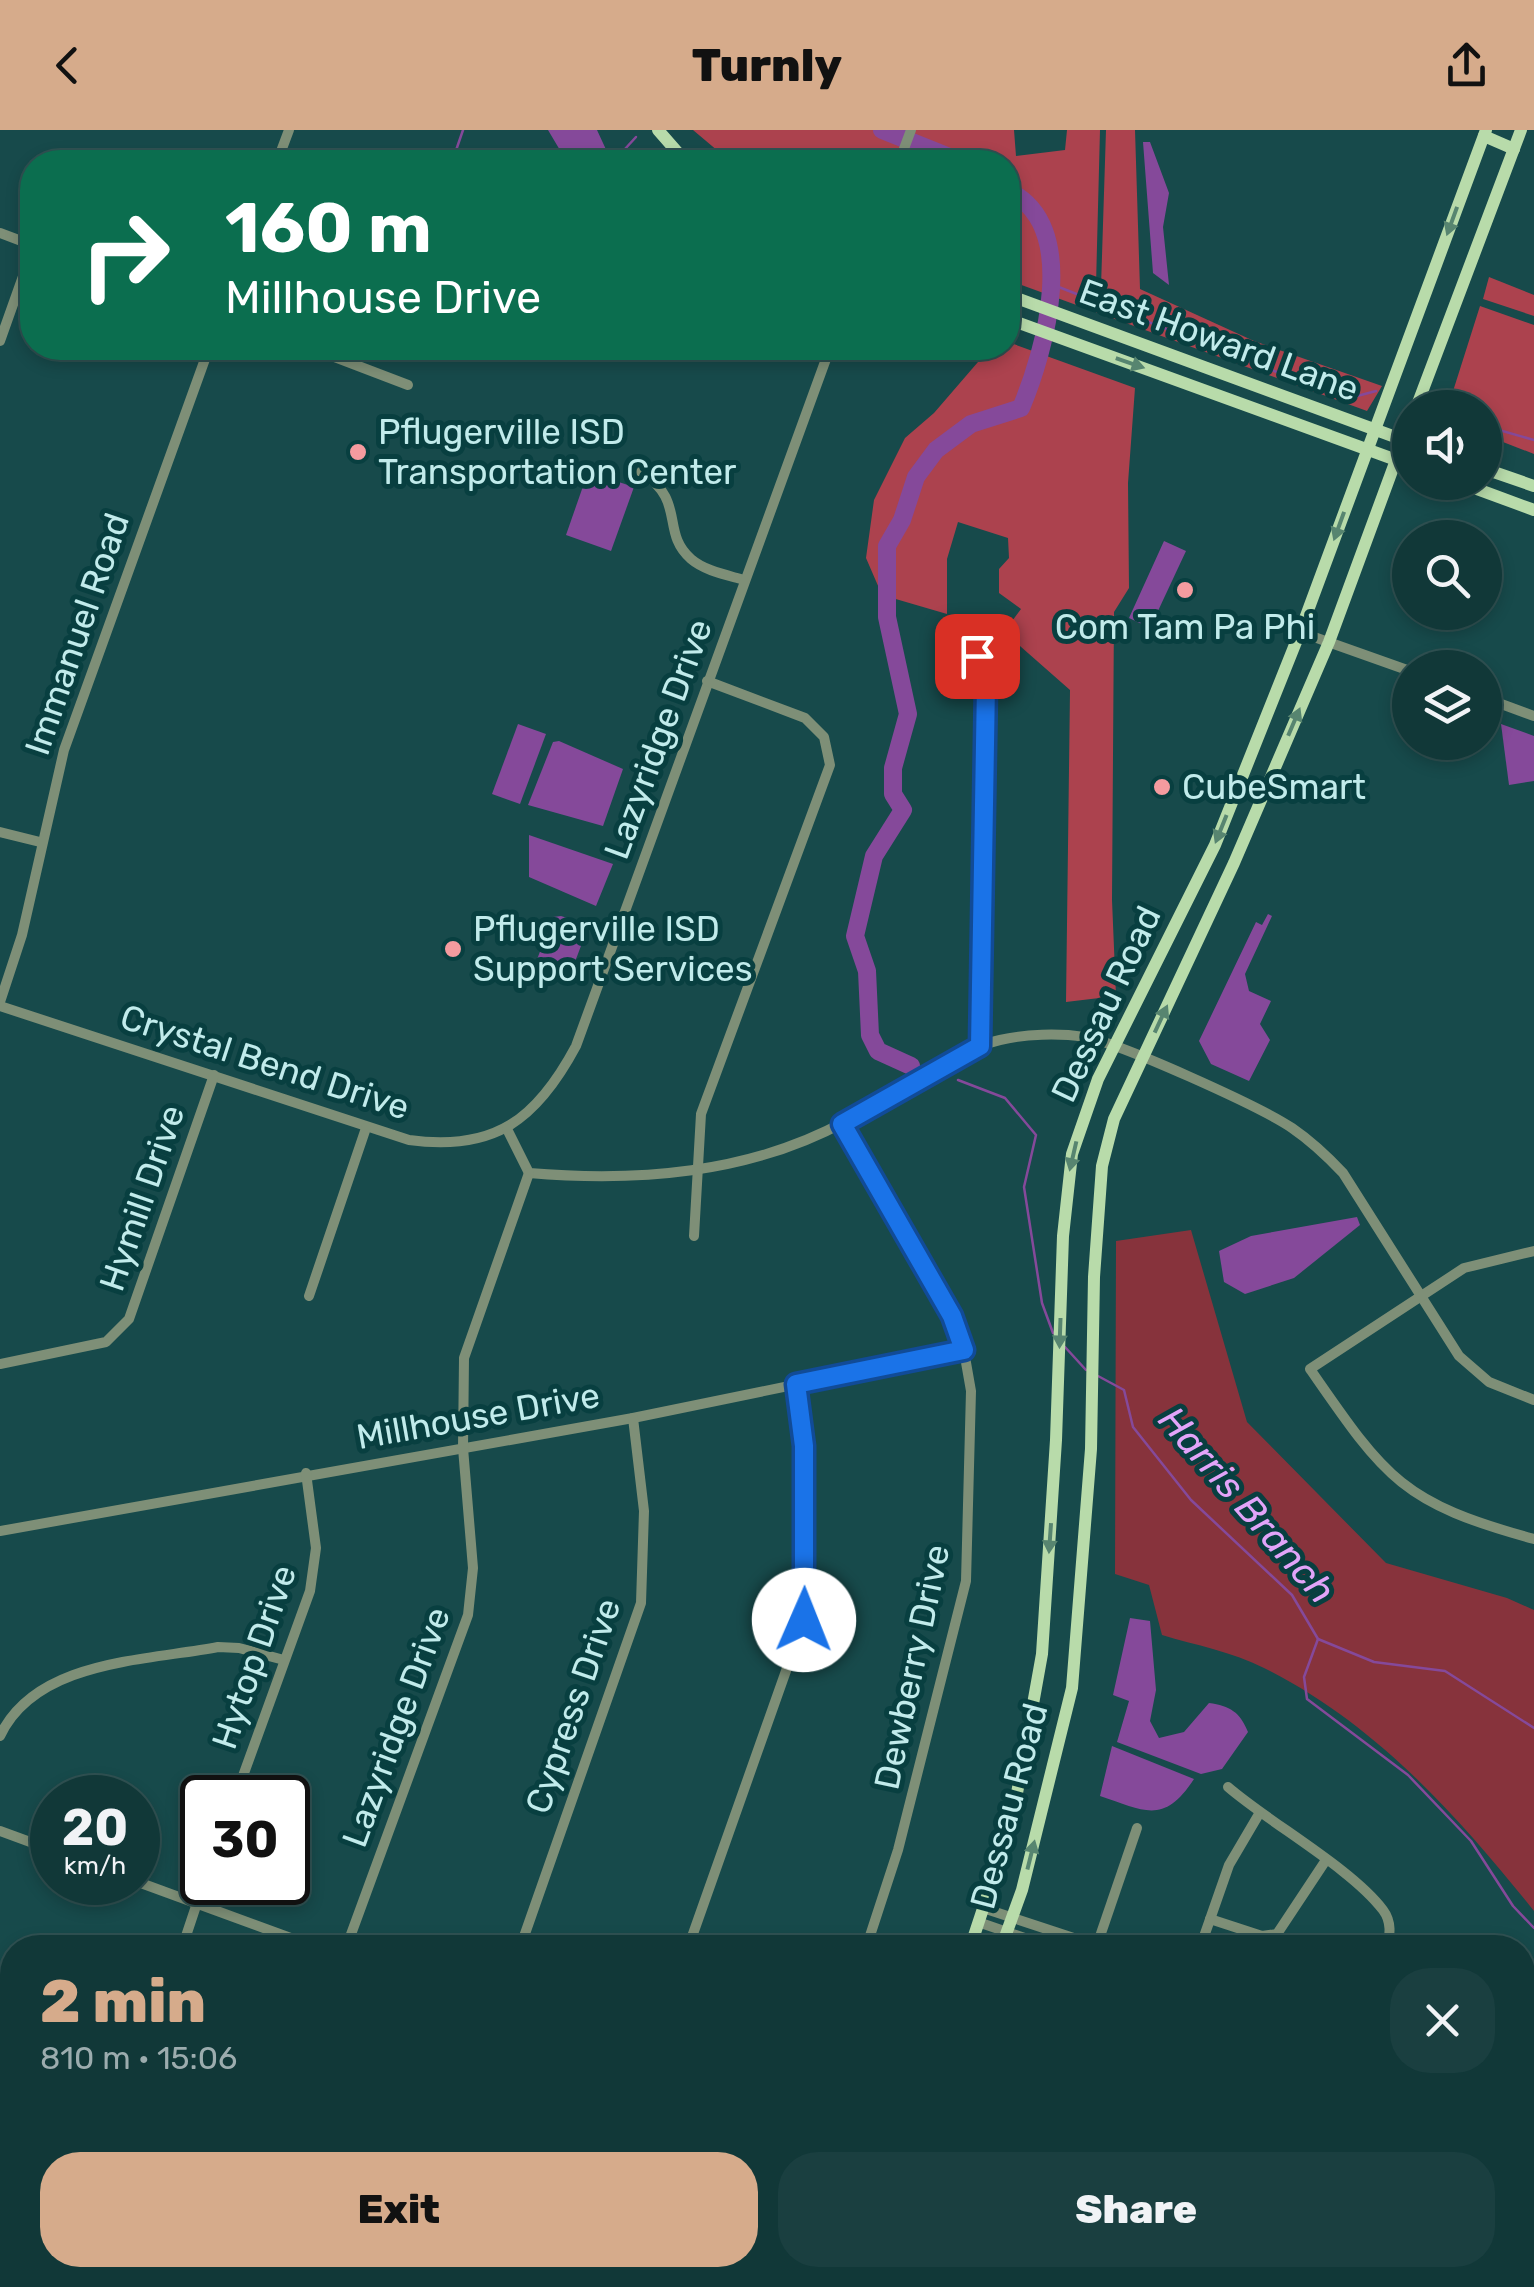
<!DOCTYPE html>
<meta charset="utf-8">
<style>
:root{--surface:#113838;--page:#1a3f40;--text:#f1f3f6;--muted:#9cacae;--line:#305253;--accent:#d6ab8b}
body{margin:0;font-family:Rubik,sans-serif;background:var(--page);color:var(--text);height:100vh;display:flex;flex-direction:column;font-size:38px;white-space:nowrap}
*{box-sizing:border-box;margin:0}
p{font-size:32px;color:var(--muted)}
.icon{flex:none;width:55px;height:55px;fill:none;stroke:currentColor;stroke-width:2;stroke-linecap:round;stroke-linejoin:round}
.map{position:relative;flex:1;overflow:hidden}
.drawer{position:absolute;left:0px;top:1805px;width:1535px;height:352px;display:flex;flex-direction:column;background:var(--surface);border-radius:40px 40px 0 0;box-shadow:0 5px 15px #0003,0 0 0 2px var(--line)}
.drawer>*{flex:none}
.top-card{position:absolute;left:20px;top:20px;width:1000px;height:210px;border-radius:40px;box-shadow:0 5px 15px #0003,0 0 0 2px var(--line);background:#0b6e4f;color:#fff;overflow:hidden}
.controls{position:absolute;left:1392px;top:260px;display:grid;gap:20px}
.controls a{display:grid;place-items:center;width:110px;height:110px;border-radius:50%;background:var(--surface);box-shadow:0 5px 15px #0003,0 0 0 2px var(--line);font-size:50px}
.speed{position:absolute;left:30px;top:1645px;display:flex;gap:20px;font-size:50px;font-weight:700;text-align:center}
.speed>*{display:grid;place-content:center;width:130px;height:130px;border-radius:50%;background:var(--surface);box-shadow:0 5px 15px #0003,0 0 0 2px var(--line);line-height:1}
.speed small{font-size:25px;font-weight:400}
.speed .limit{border:5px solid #111;border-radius:15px;background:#fff;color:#111}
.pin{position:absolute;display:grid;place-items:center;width:85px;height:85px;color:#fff;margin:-42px;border-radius:20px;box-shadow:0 5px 15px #0006}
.me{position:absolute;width:110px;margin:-55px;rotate:1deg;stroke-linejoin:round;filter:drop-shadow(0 0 8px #0008)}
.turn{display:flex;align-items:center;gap:35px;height:210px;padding:0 40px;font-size:45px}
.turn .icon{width:130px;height:130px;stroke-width:2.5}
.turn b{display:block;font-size:70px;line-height:85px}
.round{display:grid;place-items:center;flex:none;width:105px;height:105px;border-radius:40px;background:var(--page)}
.overview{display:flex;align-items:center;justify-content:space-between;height:170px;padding:0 40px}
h1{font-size:60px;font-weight:800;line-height:75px;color:var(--accent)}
.cta{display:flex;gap:20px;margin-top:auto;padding:20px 40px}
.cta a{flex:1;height:115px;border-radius:40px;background:var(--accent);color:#111;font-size:40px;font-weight:800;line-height:115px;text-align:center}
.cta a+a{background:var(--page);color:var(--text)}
header{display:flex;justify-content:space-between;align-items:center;height:130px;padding:0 40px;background:var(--accent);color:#111;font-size:45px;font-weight:800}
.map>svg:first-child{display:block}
.green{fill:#87333c}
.forest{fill:#ac424e}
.water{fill:#85499a}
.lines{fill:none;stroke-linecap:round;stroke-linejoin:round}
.stream{stroke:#85499a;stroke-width:2.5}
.river{stroke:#85499a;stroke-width:18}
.minor{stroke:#7e8f77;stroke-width:10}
.major{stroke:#b8dbaa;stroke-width:12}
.oneway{fill:#578570}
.route-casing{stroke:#114b97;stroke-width:25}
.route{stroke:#1a73e8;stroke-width:18}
.poi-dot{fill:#f49b9f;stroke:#083f40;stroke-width:4}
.labels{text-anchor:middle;stroke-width:10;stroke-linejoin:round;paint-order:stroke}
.street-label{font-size:35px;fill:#c1ebeb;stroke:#083f40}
.poi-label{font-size:35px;fill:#c1ebeb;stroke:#083f40;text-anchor:start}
.water-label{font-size:38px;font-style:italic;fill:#e2a4f9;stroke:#083f40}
</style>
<header><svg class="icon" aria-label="back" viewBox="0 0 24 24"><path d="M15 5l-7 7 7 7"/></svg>Turnly<svg class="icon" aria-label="share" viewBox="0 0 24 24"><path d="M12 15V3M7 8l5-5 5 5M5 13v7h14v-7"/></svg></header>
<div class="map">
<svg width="1534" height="2157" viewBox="0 0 1534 2157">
<rect width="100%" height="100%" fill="#174a4b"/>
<path class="green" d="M1191 1100 1247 1292 1386 1433 1507 1468 1534 1480V1781C1457 1685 1376 1594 1264 1538 1233 1522 1195 1515 1162 1505L1149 1455 1115 1444 1116 1111Z"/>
<g class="forest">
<path d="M693 0H1014L1016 26 1065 20 1067 0H1100L1096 155 1101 157 1106 0H1135L1140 159 1254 211 1382 256 1367 281 1008 150V32H731Z"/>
<path d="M1489 147 1534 165V186L1483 169Z"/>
<path d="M1480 176 1534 195V324L1485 305V278L1448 277Z"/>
<path d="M1008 212 1135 258 1128 353 1129 458 1114 482 1112 770 1116 866 1066 872 1070 560 1004 502 1021 479 999 463V439L1009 428 1008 408 958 392 947 429V484L882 465 866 428 874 370 905 308 934 283 978 232 999 218H1008Z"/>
</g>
<g class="water">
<path d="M548 0H597L609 26 619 30 567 32Z"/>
<path d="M1143 12H1150L1169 63 1163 97 1169 155 1153 143Z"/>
<path d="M588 342 634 357 611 421 566 405Z"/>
<path d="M1164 411 1186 421 1150 498 1129 488Z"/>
<path d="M518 594 546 604 520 674 492 664Z"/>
<path d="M1501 594 1534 606V651L1509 655Z"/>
<path d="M559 611 623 639 603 696 528 675 553 612Z"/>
<path d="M529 705 613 734 596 776 529 747Z"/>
<path d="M1268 784 1272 786 1245 844 1249 861 1271 871 1260 894 1270 910 1249 951 1211 934 1199 911 1256 792 1262 795Z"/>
<path d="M561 786 589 795 568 850 533 840 553 787Z"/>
<path d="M1357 1087 1360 1095 1294 1148 1245 1164 1224 1152 1219 1121 1251 1106Z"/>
<path d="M1130 1488 1150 1491 1156 1560 1150 1591 1159 1608 1184 1602 1209 1573C1230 1576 1240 1582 1248 1602L1222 1639 1201 1644 1117 1612 1129 1571 1113 1565Z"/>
<path d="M1112 1616 1194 1649C1164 1695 1145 1681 1100 1666Z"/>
</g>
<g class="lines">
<g class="stream">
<path d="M452 32 463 0"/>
<path d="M613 32 636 7"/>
<path d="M1051 154 1346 269 1376 261"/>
<path d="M1485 296 1534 310"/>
<path d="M958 950 1005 968 1036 1005 1024 1057 1042 1173 1053 1203"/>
<path d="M1065 1217 1086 1240"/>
<path d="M1098 1246 1124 1260 1133 1297 1191 1370 1292 1465 1318 1509 1374 1532 1445 1541 1534 1598"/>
<path d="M1318 1509 1304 1547 1307 1569 1408 1645 1471 1711 1513 1776 1534 1798"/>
</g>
<g class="river">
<path d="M882 0 962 32"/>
<path d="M911 936 878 921 870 905 867 841 855 806 874 726 903 680 893 664V638L908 584 887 487V416L902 390 916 347 936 320 971 294 1021 278C1045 221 1081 94 1008 61"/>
</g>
<g class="minor">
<path d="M277 32 289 0"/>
<path d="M899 32 911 0"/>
<path d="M0 103 32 115"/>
<path d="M0 211 32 121"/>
<path d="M311 218 408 255"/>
<path d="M641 342C687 371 660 402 691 429 705 441 727 445 744 450"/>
<path d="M1300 502 1410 541"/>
<path d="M977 526 986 554 980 916"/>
<path d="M1485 568 1534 586"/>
<path d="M0 702 40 712"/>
<path d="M0 872 22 805 64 620 209 218"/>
<path d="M0 876 409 1010C495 1022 537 989 576 916L830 218"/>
<path d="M841 994 961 1204 971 1261 966 1451 898 1720 866 1818"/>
<path d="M507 999 529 1043C637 1052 749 1044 846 991 892 966 951 921 1000 910 1025 904 1059 903 1084 907 1118 912 1261 977 1292 998 1311 1011 1327 1026 1343 1043L1459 1226 1489 1252 1534 1270"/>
<path d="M694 1106 701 984 830 635 824 607 805 588 707 551"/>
<path d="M1534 1121 1464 1138 1310 1239C1386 1349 1402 1373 1534 1409"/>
<path d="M309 1166 366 998"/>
<path d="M0 1234 106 1212 129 1189 214 945"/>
<path d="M0 1401 633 1288 964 1220"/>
<path d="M0 1606C36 1530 145 1531 218 1517L239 1518 284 1530"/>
<path d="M1228 1657C1271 1694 1351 1738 1383 1780 1392 1792 1390 1805 1387 1818"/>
<path d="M235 1668 310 1461 316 1418 306 1343"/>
<path d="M0 1701 52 1720"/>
<path d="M138 1752 318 1818"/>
<path d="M983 1778 1101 1817"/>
<path d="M1210 1789 1262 1806 1277 1804 1326 1730"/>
<path d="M978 1792 1054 1818"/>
<path d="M182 1818 204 1752"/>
<path d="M346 1818 468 1485 473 1438 463 1318 464 1228 529 1043"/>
<path d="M520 1818 641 1473 644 1381 633 1288"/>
<path d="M688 1818 804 1490V1316L796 1254"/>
<path d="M1096 1818 1137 1698"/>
<path d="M1200 1818 1229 1735 1259 1684"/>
<path d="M0 1891 12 1896"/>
<path d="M1522 1940 1534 1958"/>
<path d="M1522 2061 1534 2059"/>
<path d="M160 2145 168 2157"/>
<path d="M695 2145 729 2157"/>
<path d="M886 2145 923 2157"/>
<path d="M1395 2145 1422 2157"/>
<path d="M0 2146 12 2109"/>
<path d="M462 2157 466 2145"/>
<path d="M746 2157 751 2145"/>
<path d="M1503 2157 1505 2145"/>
</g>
<g class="major">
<path d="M658 0 686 32"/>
<path d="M1484 6 1514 19"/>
<path d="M1008 165 1409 312"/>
<path d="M1008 189 1410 335"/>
<path d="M1416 278 1521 0"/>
<path d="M1485 339 1534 356"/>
<path d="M1458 352 1534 380"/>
<path d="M970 1818 1012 1691 1042 1524 1056 1310 1063 1106 1072 1024 1098 949 1215 715 1300 502 1486 0"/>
<path d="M1001 1818 1022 1760 1072 1558 1091 1319 1094 1147 1102 1036 1114 989 1234 733 1329 512 1410 292"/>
<path d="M857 2157 861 2145"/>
<path d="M889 2157 893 2145"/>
</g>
</g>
<defs><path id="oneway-solid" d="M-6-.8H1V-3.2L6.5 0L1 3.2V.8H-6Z" transform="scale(2.5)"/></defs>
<g class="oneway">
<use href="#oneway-solid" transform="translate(1452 91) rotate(110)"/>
<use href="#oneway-solid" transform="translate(1130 233) rotate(19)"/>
<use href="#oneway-solid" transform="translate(1339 396) rotate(110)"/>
<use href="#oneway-solid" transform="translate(1294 592) rotate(-67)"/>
<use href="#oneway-solid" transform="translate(1221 699) rotate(112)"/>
<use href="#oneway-solid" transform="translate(1161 889) rotate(-65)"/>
<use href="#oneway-solid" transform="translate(1073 1026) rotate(103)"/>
<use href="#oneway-solid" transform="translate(1060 1203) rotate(92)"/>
<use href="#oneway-solid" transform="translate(1050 1408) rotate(94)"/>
<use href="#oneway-solid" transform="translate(1031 1725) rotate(-76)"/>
</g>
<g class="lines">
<g class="route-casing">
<path id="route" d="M804 1490V1316L796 1254 964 1220 952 1186 842 994 980 916 986 554 977 526"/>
</g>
<use href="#route" class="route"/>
</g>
<g class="poi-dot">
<circle cx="358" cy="322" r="10"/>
<circle cx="1185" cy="460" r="10"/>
<circle cx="1162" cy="657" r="10"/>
<circle cx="453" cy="819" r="10"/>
</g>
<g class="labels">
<g class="street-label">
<text transform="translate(1219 210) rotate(20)" y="12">East Howard Lane</text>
<text transform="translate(77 504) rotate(-71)" y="12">Immanuel Road</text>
<text transform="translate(658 609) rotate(-70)" y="12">Lazyridge Drive</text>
<text transform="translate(1106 874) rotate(-65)" y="12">Dessau Road</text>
<text transform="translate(265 932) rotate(18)" y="12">Crystal Bend Drive</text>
<text transform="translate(142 1068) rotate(-71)" y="12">Hymill Drive</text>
<text transform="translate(478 1286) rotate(-10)" y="12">Millhouse Drive</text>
<text transform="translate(254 1527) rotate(-71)" y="12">Hytop Drive</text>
<text transform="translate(912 1537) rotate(-78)" y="12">Dewberry Drive</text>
<text transform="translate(573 1576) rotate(-71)" y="12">Cypress Drive</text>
<text transform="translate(396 1597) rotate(-70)" y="12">Lazyridge Drive</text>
<text transform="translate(1009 1676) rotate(-75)" y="12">Dessau Road</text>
</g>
<g class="poi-label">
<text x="378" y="314">Pflugerville ISD<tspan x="378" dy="40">Transportation Center</tspan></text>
<text x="1185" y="509" text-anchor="middle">Com Tam Pa Phi</text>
<text x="1182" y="669">CubeSmart</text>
<text x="473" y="811">Pflugerville ISD<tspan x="473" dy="40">Support Services</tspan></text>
</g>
<g class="water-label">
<text transform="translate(1247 1375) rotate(49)" y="13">Harris Branch</text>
</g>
</g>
</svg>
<div class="controls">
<a><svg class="icon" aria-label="sound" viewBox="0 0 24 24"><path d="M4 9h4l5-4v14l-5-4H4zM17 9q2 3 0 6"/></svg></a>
<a><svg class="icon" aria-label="search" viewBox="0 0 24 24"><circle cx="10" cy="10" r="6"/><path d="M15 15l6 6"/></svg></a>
<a><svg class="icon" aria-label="layers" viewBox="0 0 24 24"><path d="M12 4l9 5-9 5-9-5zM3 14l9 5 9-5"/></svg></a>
</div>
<div class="speed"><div>20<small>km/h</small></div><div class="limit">30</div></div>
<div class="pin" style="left:977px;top:526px;background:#d93025"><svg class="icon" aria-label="arrive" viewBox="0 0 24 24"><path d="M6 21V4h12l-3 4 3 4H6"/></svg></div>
<svg class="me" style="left:804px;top:1490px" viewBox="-20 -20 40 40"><circle r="19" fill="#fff"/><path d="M0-13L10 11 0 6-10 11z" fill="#1a73e8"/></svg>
<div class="top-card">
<div class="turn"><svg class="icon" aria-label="right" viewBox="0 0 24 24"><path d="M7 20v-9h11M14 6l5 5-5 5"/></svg><div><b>160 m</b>Millhouse Drive</div></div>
</div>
<section class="drawer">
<div class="overview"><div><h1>2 min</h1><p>810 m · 15:06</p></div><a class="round"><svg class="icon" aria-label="close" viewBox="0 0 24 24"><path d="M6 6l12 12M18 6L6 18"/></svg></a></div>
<div class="cta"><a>Exit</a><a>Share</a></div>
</section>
</div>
